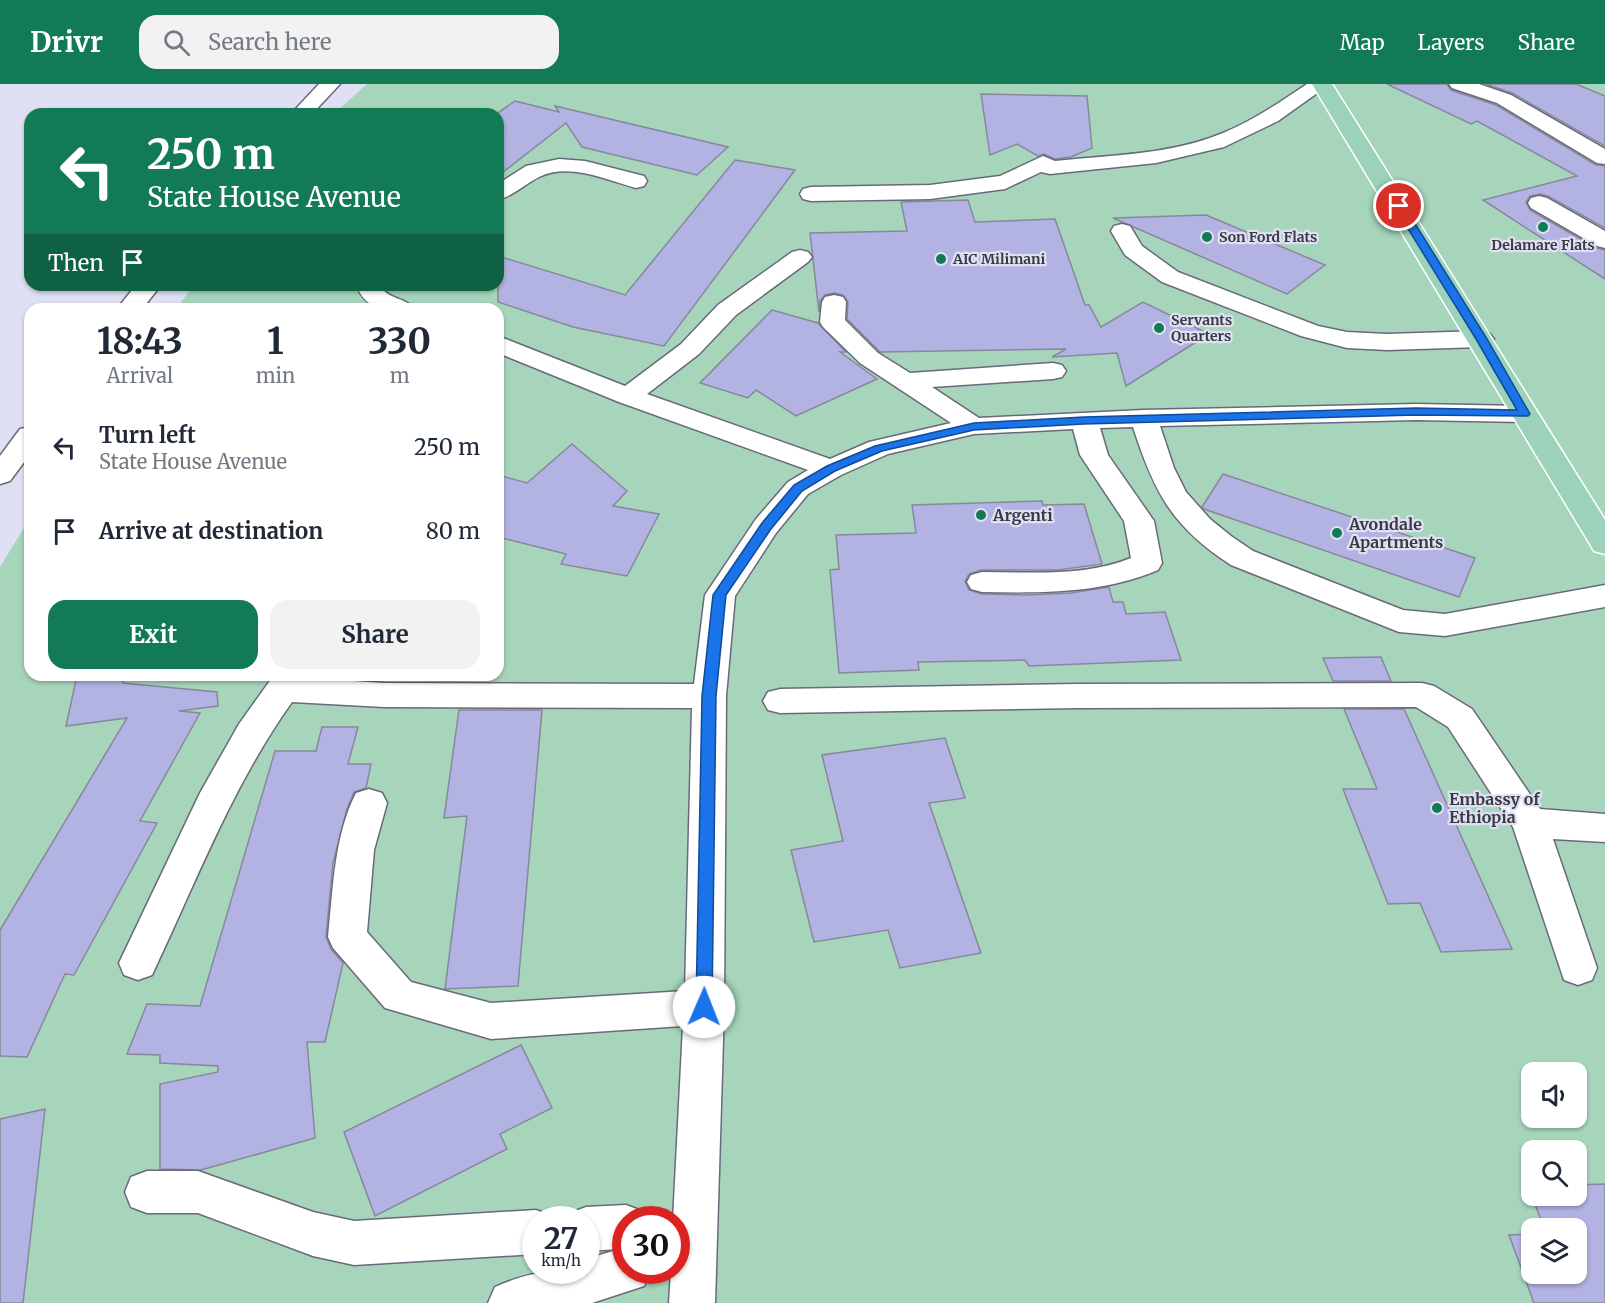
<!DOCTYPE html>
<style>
:root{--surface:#fff;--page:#f2f2f3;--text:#1f2937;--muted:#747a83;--accent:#127a54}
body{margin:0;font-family:Merriweather,serif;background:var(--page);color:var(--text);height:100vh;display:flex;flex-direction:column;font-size:22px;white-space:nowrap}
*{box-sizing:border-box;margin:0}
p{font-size:20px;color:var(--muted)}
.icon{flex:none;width:33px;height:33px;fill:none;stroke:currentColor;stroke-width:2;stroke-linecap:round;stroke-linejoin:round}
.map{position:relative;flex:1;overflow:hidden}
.sheet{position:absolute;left:24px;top:219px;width:480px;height:378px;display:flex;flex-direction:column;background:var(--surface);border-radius:18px;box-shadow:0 2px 4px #0004}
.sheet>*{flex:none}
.guide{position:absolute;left:24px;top:24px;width:480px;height:183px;border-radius:18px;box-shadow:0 2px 4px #0004;background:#127a54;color:#fff;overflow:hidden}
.fabs{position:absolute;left:1521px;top:978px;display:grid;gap:12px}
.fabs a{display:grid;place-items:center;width:66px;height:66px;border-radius:12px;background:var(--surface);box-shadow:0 2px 4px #0004;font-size:30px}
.speed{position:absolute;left:522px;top:1122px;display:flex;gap:12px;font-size:30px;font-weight:700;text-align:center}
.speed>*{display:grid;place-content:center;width:78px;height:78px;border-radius:50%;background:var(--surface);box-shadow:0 2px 4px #0004;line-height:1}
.speed small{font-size:15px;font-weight:400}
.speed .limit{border:9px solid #d22;background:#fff;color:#111}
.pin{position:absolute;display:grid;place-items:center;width:51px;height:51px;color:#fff;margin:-26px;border:3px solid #fff;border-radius:50%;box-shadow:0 2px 6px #0007}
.me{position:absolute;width:66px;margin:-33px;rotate:1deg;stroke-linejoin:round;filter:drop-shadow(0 0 4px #0008)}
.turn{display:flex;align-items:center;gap:21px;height:126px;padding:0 24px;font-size:27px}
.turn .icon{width:78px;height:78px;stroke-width:2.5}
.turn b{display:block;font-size:42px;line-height:51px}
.then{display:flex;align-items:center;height:57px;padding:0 24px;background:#0003;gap:12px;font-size:22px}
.eta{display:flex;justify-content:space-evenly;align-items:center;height:102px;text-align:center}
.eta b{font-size:36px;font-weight:700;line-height:42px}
.button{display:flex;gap:12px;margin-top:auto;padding:12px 24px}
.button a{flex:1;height:69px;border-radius:18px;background:var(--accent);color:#fff;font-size:24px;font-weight:700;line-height:69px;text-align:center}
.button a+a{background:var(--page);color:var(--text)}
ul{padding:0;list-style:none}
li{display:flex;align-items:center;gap:18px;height:84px;padding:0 24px}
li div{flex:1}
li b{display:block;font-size:22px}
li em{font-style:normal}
header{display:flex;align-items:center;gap:36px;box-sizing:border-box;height:84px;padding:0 30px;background:var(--accent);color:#fff}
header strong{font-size:28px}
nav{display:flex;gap:33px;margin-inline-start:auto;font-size:21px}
.search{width:420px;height:54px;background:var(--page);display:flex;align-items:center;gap:15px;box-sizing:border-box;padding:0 21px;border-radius:18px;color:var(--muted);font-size:22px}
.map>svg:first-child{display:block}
.green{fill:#a6d5bc;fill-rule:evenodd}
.building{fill:#b2b2e3;stroke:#87889b;stroke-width:1.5}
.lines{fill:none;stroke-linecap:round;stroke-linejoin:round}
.minor-casing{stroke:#69697b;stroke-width:3}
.major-casing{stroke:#fff;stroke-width:3}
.minor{fill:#fff;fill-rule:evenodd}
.major{fill:#9bd2b9;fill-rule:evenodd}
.route{fill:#1a73e8;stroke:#114b97;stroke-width:1.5}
.poi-dot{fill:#127a54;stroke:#e0e0f5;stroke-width:2}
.labels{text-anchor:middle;stroke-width:4.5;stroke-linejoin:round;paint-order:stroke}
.far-poi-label{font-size:14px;font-weight:bold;fill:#3a3a42;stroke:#e0e0f5;text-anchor:start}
.poi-label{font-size:16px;font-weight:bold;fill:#3a3a42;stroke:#e0e0f5;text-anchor:start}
</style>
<header>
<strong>Drivr</strong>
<div class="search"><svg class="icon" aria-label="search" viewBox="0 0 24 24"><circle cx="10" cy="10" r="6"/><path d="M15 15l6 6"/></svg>Search here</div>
<nav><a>Map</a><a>Layers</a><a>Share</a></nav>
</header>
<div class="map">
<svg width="1605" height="1219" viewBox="0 0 1605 1219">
<rect width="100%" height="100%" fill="#e0e0f5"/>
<path class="green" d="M367 0H1605V1219H0V483L30 434V591H498V225H176L194 201H498V30H334ZM1532 988H1576V1034H1532ZM1532 1066H1576V1112H1532ZM536 1136H586V1186H536ZM626 1136H676V1186H626ZM1532 1144H1576V1190H1532Z"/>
<g class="building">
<path d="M1387 0H1447L1451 6 1496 21 1596 81 1605 82V144L1548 112 1540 110 1530 112 1526 118 1530 126 1596 164 1605 166V195L1483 116 1577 92 1477 37 1471 40Z"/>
<path d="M1486 0H1576L1605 12V62L1512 9Z"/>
<path d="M981 10 1087 12 1092 64 1071 73 1055 75 1044 70 1038 72 1017 60 990 71Z"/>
<path d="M515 17 559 28 555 22 728 63 697 91 582 63 566 39 498 92V29Z"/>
<path d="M735 76 795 86 664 262 573 243 498 218V172L625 211Z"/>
<path d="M968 116 975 138 1055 135 1085 221H1089L1101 243 1143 218 1209 250 1126 302 1117 269 1052 273 1066 265 880 268 847 235 848 218 843 211 834 209 825 211 820 217 819 228 810 149 907 147 901 118Z"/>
<path d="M1206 131 1325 181 1287 210 1113 134Z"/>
<path d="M772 226 818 239 846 268H840L877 295 796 332 756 306 748 314 700 299Z"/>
<path d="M572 360 627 407 613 422 659 430 627 492 561 480 566 470 498 453V391L527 399Z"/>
<path d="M1223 390 1475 474 1459 513 1204 425 1202 423Z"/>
<path d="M1042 417 1043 421 1084 420 1102 480 1058 486H981L969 490 965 497 969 506 982 510 1027 511 1071 509 1109 503 1113 518H1123L1126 530 1165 528 1181 576 1029 582 1025 576 918 578 919 586 839 589 830 486 839 485 836 451 916 449 912 421Z"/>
<path d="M1381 573 1391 597H1333L1323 574Z"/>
<path d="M125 591 123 599 217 608 218 622 179 627 200 629 140 737 157 739 74 891 65 890 27 973 0 972V846L127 634 66 642 76 596Z"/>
<path d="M1344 625H1404L1512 865 1441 868 1420 819 1388 820 1343 705H1377Z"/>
<path d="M459 626H542L518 902 445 905 467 732 444 734Z"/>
<path d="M322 643H358L348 680H371L366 704 354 708 347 725 333 779 326 853 331 865 343 879 325 958H307L315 1054 201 1086 160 1085V1000L218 988V982L160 979V971L127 970 147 920 200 922 275 667H316Z"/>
<path d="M945 654 965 714 929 719 981 869 900 884 888 846 814 858 791 766 843 757 822 671Z"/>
<path d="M521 961 552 1024 500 1050 507 1065 375 1132 344 1048Z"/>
<path d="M45 1025 23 1219H0V1035Z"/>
<path d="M1605 1100V1219H1534L1509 1151 1532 1150V1190H1576V1144H1544L1532 1112H1576V1101Z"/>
</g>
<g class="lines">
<g class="minor-casing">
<g id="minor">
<path d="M319 0H340L312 30H291Z"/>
<path d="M1307 0H1330L1278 37 1224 63 1156 79 1050 90 1041 88 1005 105 930 115 811 117 803 115 800 110 803 105 811 103 930 101 1000 92 1043 72 1055 77C1110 71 1171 71 1223 49 1253 37 1280 18 1307 0Z"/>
<path d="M1449 0H1479L1511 11 1605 65V80L1597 79 1497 19 1452 4Z"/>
<path d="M559 75 585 77 644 92 647 97 644 102 636 104C607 96 569 78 539 93 525 100 513 112 498 116V100L526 82Z"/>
<path d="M1539 112 1547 114 1605 147V164L1597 162 1531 124 1528 119 1531 114Z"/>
<path d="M1122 140 1130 142 1142 162 1178 188 1318 242 1347 248 1387 250 1481 247 1490 250 1494 255 1490 260 1481 263 1387 266 1347 264 1301 252 1162 198 1125 171 1111 147 1114 142Z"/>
<path d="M800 166 808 168 812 173 808 178 736 231 699 270 647 310 830 375 869 358 951 339 860 279 823 243 820 238 822 218 825 213 834 211 843 213 846 218 845 236 878 269 910 289 1053 279 1062 281 1066 287 1062 293 1053 295 932 303 979 334 1143 326 1416 320 1524 322 1534 324 1537 330 1534 336 1524 338 1416 336 1160 342 1174 384 1186 408 1210 435 1231 452 1253 467 1403 526 1445 530 1605 501V523L1445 552 1399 548 1231 481C1172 443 1154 408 1133 343L1100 344 1108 371 1154 437 1162 479 1158 486C1101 510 1042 509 982 508L971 505 967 498 971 491 982 488C1031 488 1085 493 1131 474L1124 437 1080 371 1073 345 974 350 888 370 841 391 808 410 776 449 735 512 726 612 724 923 715 1219H669L671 1186H676V1136H673L683 942 491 955 385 924 333 864 328 853C333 806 334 752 356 709L369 705 382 709 387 719 374 766 367 848 411 898 491 919 685 907 692 624 384 623 292 618C232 702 196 798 152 891L138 896 124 891 119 879 200 709 239 640 274 591H306L305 594 384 599 694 600 705 511 756 435 788 398 808 386 619 318 498 269V252L625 302 681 260 718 221 792 168Z"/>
<path d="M136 201H161L142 225H117Z"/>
<path d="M356 201H380C387 216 406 213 414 225 388 225 368 230 356 201Z"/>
<path d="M30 343V370L10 397 0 400V372L20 345Z"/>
<path d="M1422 599 1434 602 1472 625 1540 725 1605 730V758L1553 755 1597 884 1592 896 1578 901 1564 896 1513 743 1448 643 1416 623 1078 624 780 629 768 626 763 617 768 608 780 605 1078 600Z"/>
<path d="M147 1087H198L313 1128 354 1137 536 1126 552 1132 553 1136H536V1170L354 1181 313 1172 198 1129H147L131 1123 125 1108 131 1093Z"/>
<path d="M626 1121 642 1127 645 1136H626V1186H651L644 1202 592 1219H488L495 1203C529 1188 550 1186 586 1186V1175L620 1165 586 1167V1136H568L570 1129 586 1123Z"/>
</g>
</g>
<g class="major-casing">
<path id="major" d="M1312 0H1332L1605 436V470L1594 467 1590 460Z"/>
</g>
<use href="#minor" class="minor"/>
<use href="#major" class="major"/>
</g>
<path class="route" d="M1399 119 1404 122 1487 255 1530 330 1528 332 1416 331 1084 340 974 346 882 367 835 387 802 407 771 445 726 511 716 612 712 923 710 929 704 931 698 929 696 923 702 612 713 511 762 439 794 401 827 382 875 362 974 339 1084 333 1416 324 1517 326 1476 255 1394 122Z"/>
<g class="poi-dot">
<circle cx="1543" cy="143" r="6"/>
<circle cx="1207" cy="153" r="6"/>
<circle cx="941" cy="175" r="6"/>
<circle cx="1159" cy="244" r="6"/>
<circle cx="981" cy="431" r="6"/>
<circle cx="1337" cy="449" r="6"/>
<circle cx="1437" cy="724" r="6"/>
</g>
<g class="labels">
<g class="far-poi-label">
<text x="1219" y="158">Son Ford Flats</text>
<text x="1543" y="166" text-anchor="middle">Delamare Flats</text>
<text x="953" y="180">AIC Milimani</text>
<text x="1171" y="241">Servants<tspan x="1171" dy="16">Quarters</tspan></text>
</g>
<g class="poi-label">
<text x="993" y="437">Argenti</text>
<text x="1349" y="446">Avondale<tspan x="1349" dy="18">Apartments</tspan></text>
<text x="1449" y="721">Embassy of<tspan x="1449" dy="18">Ethiopia</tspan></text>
</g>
</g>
</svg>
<div class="fabs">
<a><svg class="icon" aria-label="sound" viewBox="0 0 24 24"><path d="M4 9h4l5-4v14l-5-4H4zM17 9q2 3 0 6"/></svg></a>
<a><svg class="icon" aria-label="search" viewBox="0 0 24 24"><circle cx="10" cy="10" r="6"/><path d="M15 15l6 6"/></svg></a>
<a><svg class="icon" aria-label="layers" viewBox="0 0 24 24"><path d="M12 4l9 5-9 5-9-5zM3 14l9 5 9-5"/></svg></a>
</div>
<div class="speed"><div>27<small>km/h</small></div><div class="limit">30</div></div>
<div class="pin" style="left:1399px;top:122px;background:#d93025"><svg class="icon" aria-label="arrive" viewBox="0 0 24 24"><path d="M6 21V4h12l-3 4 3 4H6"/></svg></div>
<svg class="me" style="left:704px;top:923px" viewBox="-20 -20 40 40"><circle r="19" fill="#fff"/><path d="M0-13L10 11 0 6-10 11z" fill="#1a73e8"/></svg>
<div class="guide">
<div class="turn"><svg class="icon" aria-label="left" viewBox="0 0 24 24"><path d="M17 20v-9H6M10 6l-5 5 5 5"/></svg><div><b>250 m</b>State House Avenue</div></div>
<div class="then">Then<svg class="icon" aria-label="arrive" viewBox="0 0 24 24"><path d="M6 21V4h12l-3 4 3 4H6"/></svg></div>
</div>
<section class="sheet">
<div class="eta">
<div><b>18:43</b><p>Arrival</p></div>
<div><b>1</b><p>min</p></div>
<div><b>330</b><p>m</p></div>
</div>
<ul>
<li><svg class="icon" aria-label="left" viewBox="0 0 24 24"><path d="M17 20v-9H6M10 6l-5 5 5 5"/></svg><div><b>Turn left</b><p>State House Avenue</p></div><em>250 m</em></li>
<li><svg class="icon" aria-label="arrive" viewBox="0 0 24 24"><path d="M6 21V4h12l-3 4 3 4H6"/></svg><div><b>Arrive at destination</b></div><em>80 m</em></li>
</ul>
<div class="button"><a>Exit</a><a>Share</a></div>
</section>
</div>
